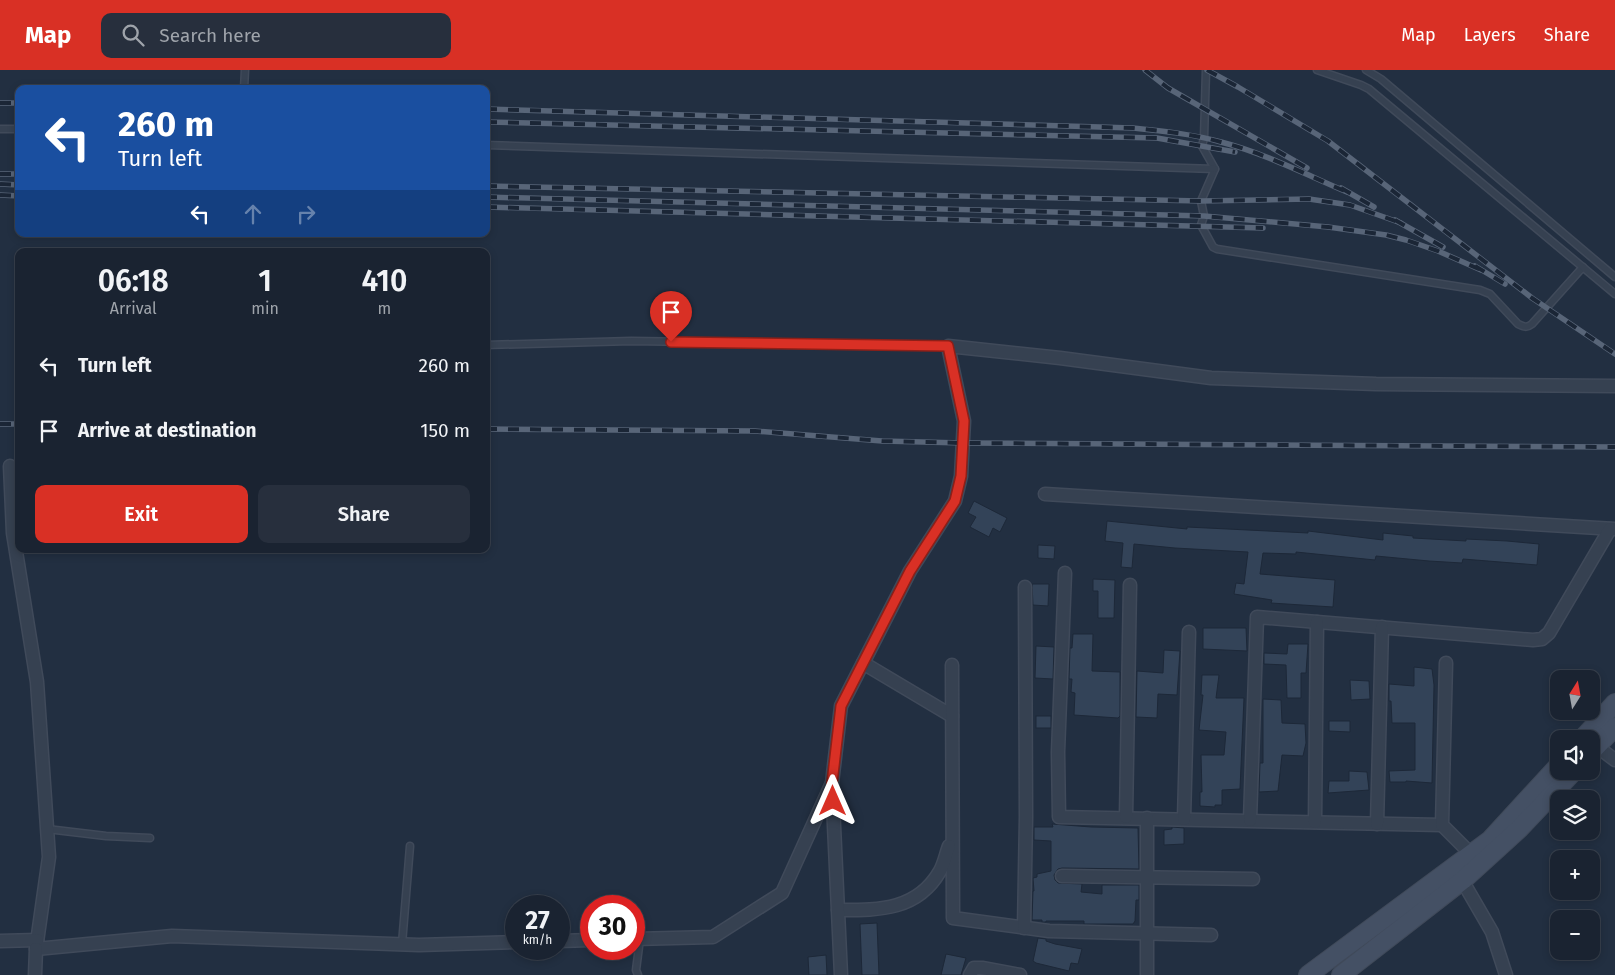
<!DOCTYPE html>
<meta charset="utf-8">
<style>
:root{--surface:#1a2331;--page:#272f3d;--text:#f1f3f6;--muted:#9fa4ab;--line:#38404d;--accent:#d93025}
body{margin:0;font-family:"Fira Sans",sans-serif;background:var(--page);color:var(--text);height:100vh;display:flex;flex-direction:column;font-size:19px;white-space:nowrap}
*{box-sizing:border-box;margin:0}
p{font-size:16px;color:var(--muted)}
.icon{flex:none;width:28px;height:28px;fill:none;stroke:currentColor;stroke-width:2;stroke-linecap:round;stroke-linejoin:round}
.map{position:relative;flex:1;overflow:hidden}
.panel{position:absolute;left:15px;top:178px;width:475px;height:305px;display:flex;flex-direction:column;background:var(--surface);border-radius:10px;box-shadow:0 2px 8px #0003,0 0 0 1px var(--line)}
.panel>*{flex:none}
.guide{position:absolute;left:15px;top:15px;width:475px;height:152px;border-radius:10px;box-shadow:0 2px 8px #0003,0 0 0 1px var(--line);background:#1a4fa0;color:#fff;overflow:hidden}
.needle{width:32px;rotate:11deg}
.controls{position:absolute;left:1550px;top:600px;display:grid;gap:10px}
.controls a{display:grid;place-items:center;width:50px;height:50px;border-radius:10px;background:var(--surface);box-shadow:0 2px 8px #0003,0 0 0 1px var(--line);font-size:25px}
.speed{position:absolute;left:505px;top:825px;display:flex;gap:10px;font-size:25px;font-weight:700;text-align:center}
.speed>*{display:grid;place-content:center;width:65px;height:65px;border-radius:50%;background:var(--surface);box-shadow:0 2px 8px #0003,0 0 0 1px var(--line);line-height:1}
.speed small{font-size:12px;font-weight:400}
.speed .limit{border:8px solid #d22;background:#fff;color:#111}
.pin{position:absolute;display:grid;place-items:center;width:42px;height:42px;color:#fff;margin:-51px -21px;border-radius:50% 50% 50% 0;rotate:-45deg;box-shadow:0 0 5px #0007}
.pin .icon{rotate:45deg}
.me{position:absolute;width:55px;margin:-28px;rotate:0deg;stroke-linejoin:round;filter:drop-shadow(0 0 4px #0008)}
.turn{display:flex;align-items:center;gap:18px;height:105px;padding:0 20px;font-size:22px}
.turn .icon{width:65px;height:65px;stroke-width:2.5}
.turn b{display:block;font-size:35px;line-height:42px}
.lanes{display:flex;align-items:center;height:48px;padding:0 20px;background:#0003;justify-content:center;gap:25px;direction:ltr}
.lanes .off{opacity:.35}
.eta{display:flex;justify-content:space-evenly;align-items:center;height:85px;text-align:center}
.eta b{font-size:30px;font-weight:600;line-height:35px}
.primary-button{display:flex;gap:10px;margin-top:auto;padding:10px 20px}
.primary-button a{flex:1;height:58px;border-radius:10px;background:var(--accent);color:#fff;font-size:20px;font-weight:600;line-height:58px;text-align:center}
.primary-button a+a{background:var(--page);color:var(--text)}
ul{padding:0;list-style:none}
li{display:flex;align-items:center;gap:15px;height:65px;padding:0 20px}
li div{flex:1}
li b{display:block;font-size:19px}
li em{font-style:normal}
header{display:flex;align-items:center;gap:30px;box-sizing:border-box;height:70px;padding:0 25px;background:var(--accent);color:#fff}
header strong{font-size:24px}
nav{display:flex;gap:28px;margin-inline-start:auto;font-size:18px}
.search{width:350px;height:45px;background:var(--page);display:flex;align-items:center;gap:12px;box-sizing:border-box;padding:0 18px;border-radius:10px;color:var(--muted);font-size:19px}
.map>svg:first-child{display:block}
.building{fill:#334358;stroke:#1d2838}
.lines{fill:none;stroke-linecap:round;stroke-linejoin:round}
.lane-casing{stroke:#404a5a;stroke-width:9}
.street-casing{stroke:#404a5a;stroke-width:15}
.secondary-casing{stroke:#404a5a;stroke-width:20}
.lane{stroke:#364151;stroke-width:6}
.street{stroke:#364151;stroke-width:12}
.secondary{stroke:#445064;stroke-width:18}
.rail-casing{stroke:#586578;stroke-width:5.5}
.rail{stroke:#1b2636;stroke-width:4;stroke-dasharray:11;stroke-linecap:butt}
.route-casing{stroke:#8d1f18;stroke-width:12}
.route{stroke:#d93025;stroke-width:9}
</style>
<header>
<strong>Map</strong>
<div class="search"><svg class="icon" aria-label="search" viewBox="0 0 24 24"><circle cx="10" cy="10" r="6"/><path d="M15 15l6 6"/></svg>Search here</div>
<nav><a>Map</a><a>Layers</a><a>Share</a></nav>
</header>
<div class="map">
<svg width="1615" height="905" viewBox="0 0 1615 905">
<rect width="100%" height="100%" fill="#222f41"/>
<g class="building">
<path d="M974 431 1007 448 1000 462 993 458 989 467 970 457 976 447 968 443Z"/>
<path d="M1107 451 1187 459V457L1308 463V461L1383 470V463L1413 466V468L1466 471V469L1507 471 1539 474 1537 495 1463 489 1462 493 1429 491 1376 486 1375 490 1296 482V484L1263 483 1260 504 1335 510 1333 537 1271 533 1272 530 1234 524 1236 513 1244 514 1248 482 1175 478 1134 474 1132 498 1121 497 1123 473 1105 471Z"/>
<path d="M1038 475 1055 476 1054 489 1038 488Z"/>
<path d="M1093 509 1115 510 1114 548H1098V521H1093Z"/>
<path d="M1032 514H1049L1048 536 1033 535Z"/>
<path d="M1203 558H1246L1247 581 1203 579Z"/>
<path d="M1073 564H1093L1092 601 1120 602V646L1118 648 1074 645 1075 623 1071 622 1072 609H1069L1070 578H1072Z"/>
<path d="M1288 574H1308L1306 603H1301V628H1287L1286 595 1264 594V583L1287 584Z"/>
<path d="M1036 576 1054 577 1053 609 1035 608Z"/>
<path d="M1164 580 1180 581 1177 625 1158 624 1157 648 1136 647 1137 601 1163 603Z"/>
<path d="M1414 597 1432 599 1434 615 1432 713 1406 711V712H1390L1389 701 1415 700V653H1392L1391 631H1389V614L1414 616Z"/>
<path d="M1202 605H1219L1216 628H1244L1240 719 1222 720V735H1215V737L1200 736V722H1202L1201 685H1224L1226 662 1199 660 1203 625H1201Z"/>
<path d="M1350 610 1369 611 1370 629 1351 630Z"/>
<path d="M1263 629 1281 630 1282 653 1305 654 1306 673 1303 686 1282 685 1278 721 1259 722 1260 693H1263Z"/>
<rect x="1036" y="646" width="15" height="12"/>
<path d="M1329 651H1350V662L1329 661Z"/>
<path d="M1349 701 1367 702 1369 720 1328 723 1329 711H1349Z"/>
<path d="M1052 754 1091 757 1138 758 1139 799 1062 798 1058 799 1054 805 1055 810 1058 813 1082 814 1081 822 1102 824V815H1139V830H1136L1135 851 1133 854H1084V851H1046V852H1042V850H1032L1033 821H1034L1033 808 1037 807V804L1051 801V771L1034 770V757H1053Z"/>
<path d="M1172 757 1184 758V774L1164 775V760L1172 759Z"/>
<path d="M877 853 879 905H862L860 854Z"/>
<path d="M1038 868 1046 869V871L1055 874 1082 879 1078 894 1071 893 1069 901 1036 893 1033 891Z"/>
<path d="M946 884 966 888 961 905H941Z"/>
<path d="M826 885 827 905H809L808 887Z"/>
</g>
<g class="lines">
<g class="lane-casing">
<g id="lane">
<path d="M1206 0 1204 68 1202 76 1215 99 1201 131 1204 146 1201 155 1213 177 1217 179 1480 220 1490 224 1518 254C1524 257 1527 258 1532 254L1583 197"/>
<path d="M1317 0 1361 15 1369 19 1615 224"/>
<path d="M1366 0 1381 9 1615 207"/>
<path d="M244 19 245 0"/>
<path d="M0 59H19"/>
<path d="M486 75 1215 99"/>
<path d="M486 275 631 271 948 276"/>
<path d="M47 759 106 766 150 768"/>
<path d="M402 874 410 776"/>
<path d="M638 905 636 900 640 869"/>
</g>
</g>
<g class="street-casing">
<g id="street">
<path d="M10 396 13 463 37 612 49 787 36 879 172 866 419 875 516 872"/>
<path d="M1045 424 1615 459"/>
<path d="M1065 503 1058 682 1059 747 1442 755"/>
<path d="M863 593 952 646"/>
<path d="M1446 593 1442 755 1471 784"/>
<path d="M952 595 953 848 1049 861 1211 865"/>
<path d="M1591 672 1615 690"/>
<path d="M1126 747 1130 515"/>
<path d="M1184 749 1189 562"/>
<path d="M1250 750 1257 547 1533 570 1542 569 1549 563 1610 459"/>
<path d="M1315 752 1317 552"/>
<path d="M1377 754 1382 557"/>
<path d="M1459 805 1492 862 1506 905"/>
<path d="M1062 806 1253 809"/>
<path d="M838 840C878 840 917 841 940 801 944 794 946 784 949 776"/>
<path d="M1024 858 1026 747 1025 517"/>
<path d="M634 869 713 867 782 823 831 715"/>
<path d="M0 871 37 870"/>
<path d="M559 871 591 870"/>
<path d="M35 905 36 879"/>
<path d="M841 905 832 713 841 636 910 501 955 431 961 406 964 351 948 276 1060 288 1211 308 1376 314 1615 316"/>
<path d="M970 905 974 898H982L1020 905"/>
<path d="M1147 905V748"/>
</g>
</g>
<g class="secondary-casing">
<g id="secondary">
<path d="M1582 669 1615 633"/>
<path d="M1591 682 1615 657"/>
<path d="M1308 905 1490 770 1559 695"/>
<path d="M1341 905 1463 810 1519 759 1574 701"/>
</g>
</g>
<use href="#lane" class="lane"/>
<use href="#street" class="street"/>
<use href="#secondary" class="secondary"/>
<g class="rail-casing">
<g id="rail">
<path d="M1145 0 1168 18 1307 98"/>
<path d="M1207 0 1238 17 1328 71 1532 228 1615 284"/>
<path d="M0 33H19"/>
<path d="M486 39 1133 58C1163 61 1192 64 1221 72 1264 83 1305 104 1347 122"/>
<path d="M486 52 1157 68 1235 82"/>
<path d="M0 104H19"/>
<path d="M0 114 19 115"/>
<path d="M486 116 1201 131 1309 129 1350 135 1401 153"/>
<path d="M1341 118 1374 137"/>
<path d="M0 125 19 126"/>
<path d="M486 127 1204 146 1328 157 1386 165 1406 170 1438 181 1481 200"/>
<path d="M486 137 1263 158"/>
<path d="M1395 150 1443 177"/>
<path d="M1475 196 1505 214"/>
<path d="M0 354H19"/>
<path d="M486 359 755 361 882 371 963 373 1615 377"/>
</g>
</g>
<use href="#rail" class="rail"/>
</g>
<g class="lines">
<g class="route-casing">
<path id="route" d="M671 272 948 276 964 351 961 406 955 431 910 501 841 636 832 713 833 731"/>
</g>
<use href="#route" class="route"/>
</g>
</svg>
<div class="controls">
<a><svg class="needle" viewBox="-14 -14 28 28"><path d="M0-13l5 13h-10z" fill="#e53935"/><path d="M0 13l5-13h-10z" fill="#9fa4ab"/></svg></a>
<a><svg class="icon" aria-label="sound" viewBox="0 0 24 24"><path d="M4 9h4l5-4v14l-5-4H4zM17 9q2 3 0 6"/></svg></a>
<a><svg class="icon" aria-label="layers" viewBox="0 0 24 24"><path d="M12 4l9 5-9 5-9-5zM3 14l9 5 9-5"/></svg></a>
<a>+</a>
<a>−</a>
</div>
<div class="speed"><div>27<small>km/h</small></div><div class="limit">30</div></div>
<div class="pin" style="left:671px;top:272px;background:#d93025"><svg class="icon" aria-label="arrive" viewBox="0 0 24 24"><path d="M6 21V4h12l-3 4 3 4H6"/></svg></div>
<svg class="me" style="left:833px;top:731px" viewBox="-20 -20 40 40"><path d="M0-17L14 15 0 8-14 15z" fill="#d93025" stroke="#fff" stroke-width="4"/></svg>
<div class="guide">
<div class="turn"><svg class="icon" aria-label="left" viewBox="0 0 24 24"><path d="M17 20v-9H6M10 6l-5 5 5 5"/></svg><div><b>260 m</b>Turn left</div></div>
<div class="lanes"><svg class="icon" aria-label="left" viewBox="0 0 24 24"><path d="M17 20v-9H6M10 6l-5 5 5 5"/></svg><svg class="icon off" aria-label="ahead" viewBox="0 0 24 24"><path d="M12 20V5M6 11l6-6 6 6"/></svg><svg class="icon off" aria-label="right" viewBox="0 0 24 24"><path d="M7 20v-9h11M14 6l5 5-5 5"/></svg></div>
</div>
<section class="panel">
<div class="eta">
<div><b>06:18</b><p>Arrival</p></div>
<div><b>1</b><p>min</p></div>
<div><b>410</b><p>m</p></div>
</div>
<ul>
<li><svg class="icon" aria-label="left" viewBox="0 0 24 24"><path d="M17 20v-9H6M10 6l-5 5 5 5"/></svg><div><b>Turn left</b></div><em>260 m</em></li>
<li><svg class="icon" aria-label="arrive" viewBox="0 0 24 24"><path d="M6 21V4h12l-3 4 3 4H6"/></svg><div><b>Arrive at destination</b></div><em>150 m</em></li>
</ul>
<div class="primary-button"><a>Exit</a><a>Share</a></div>
</section>
</div>
